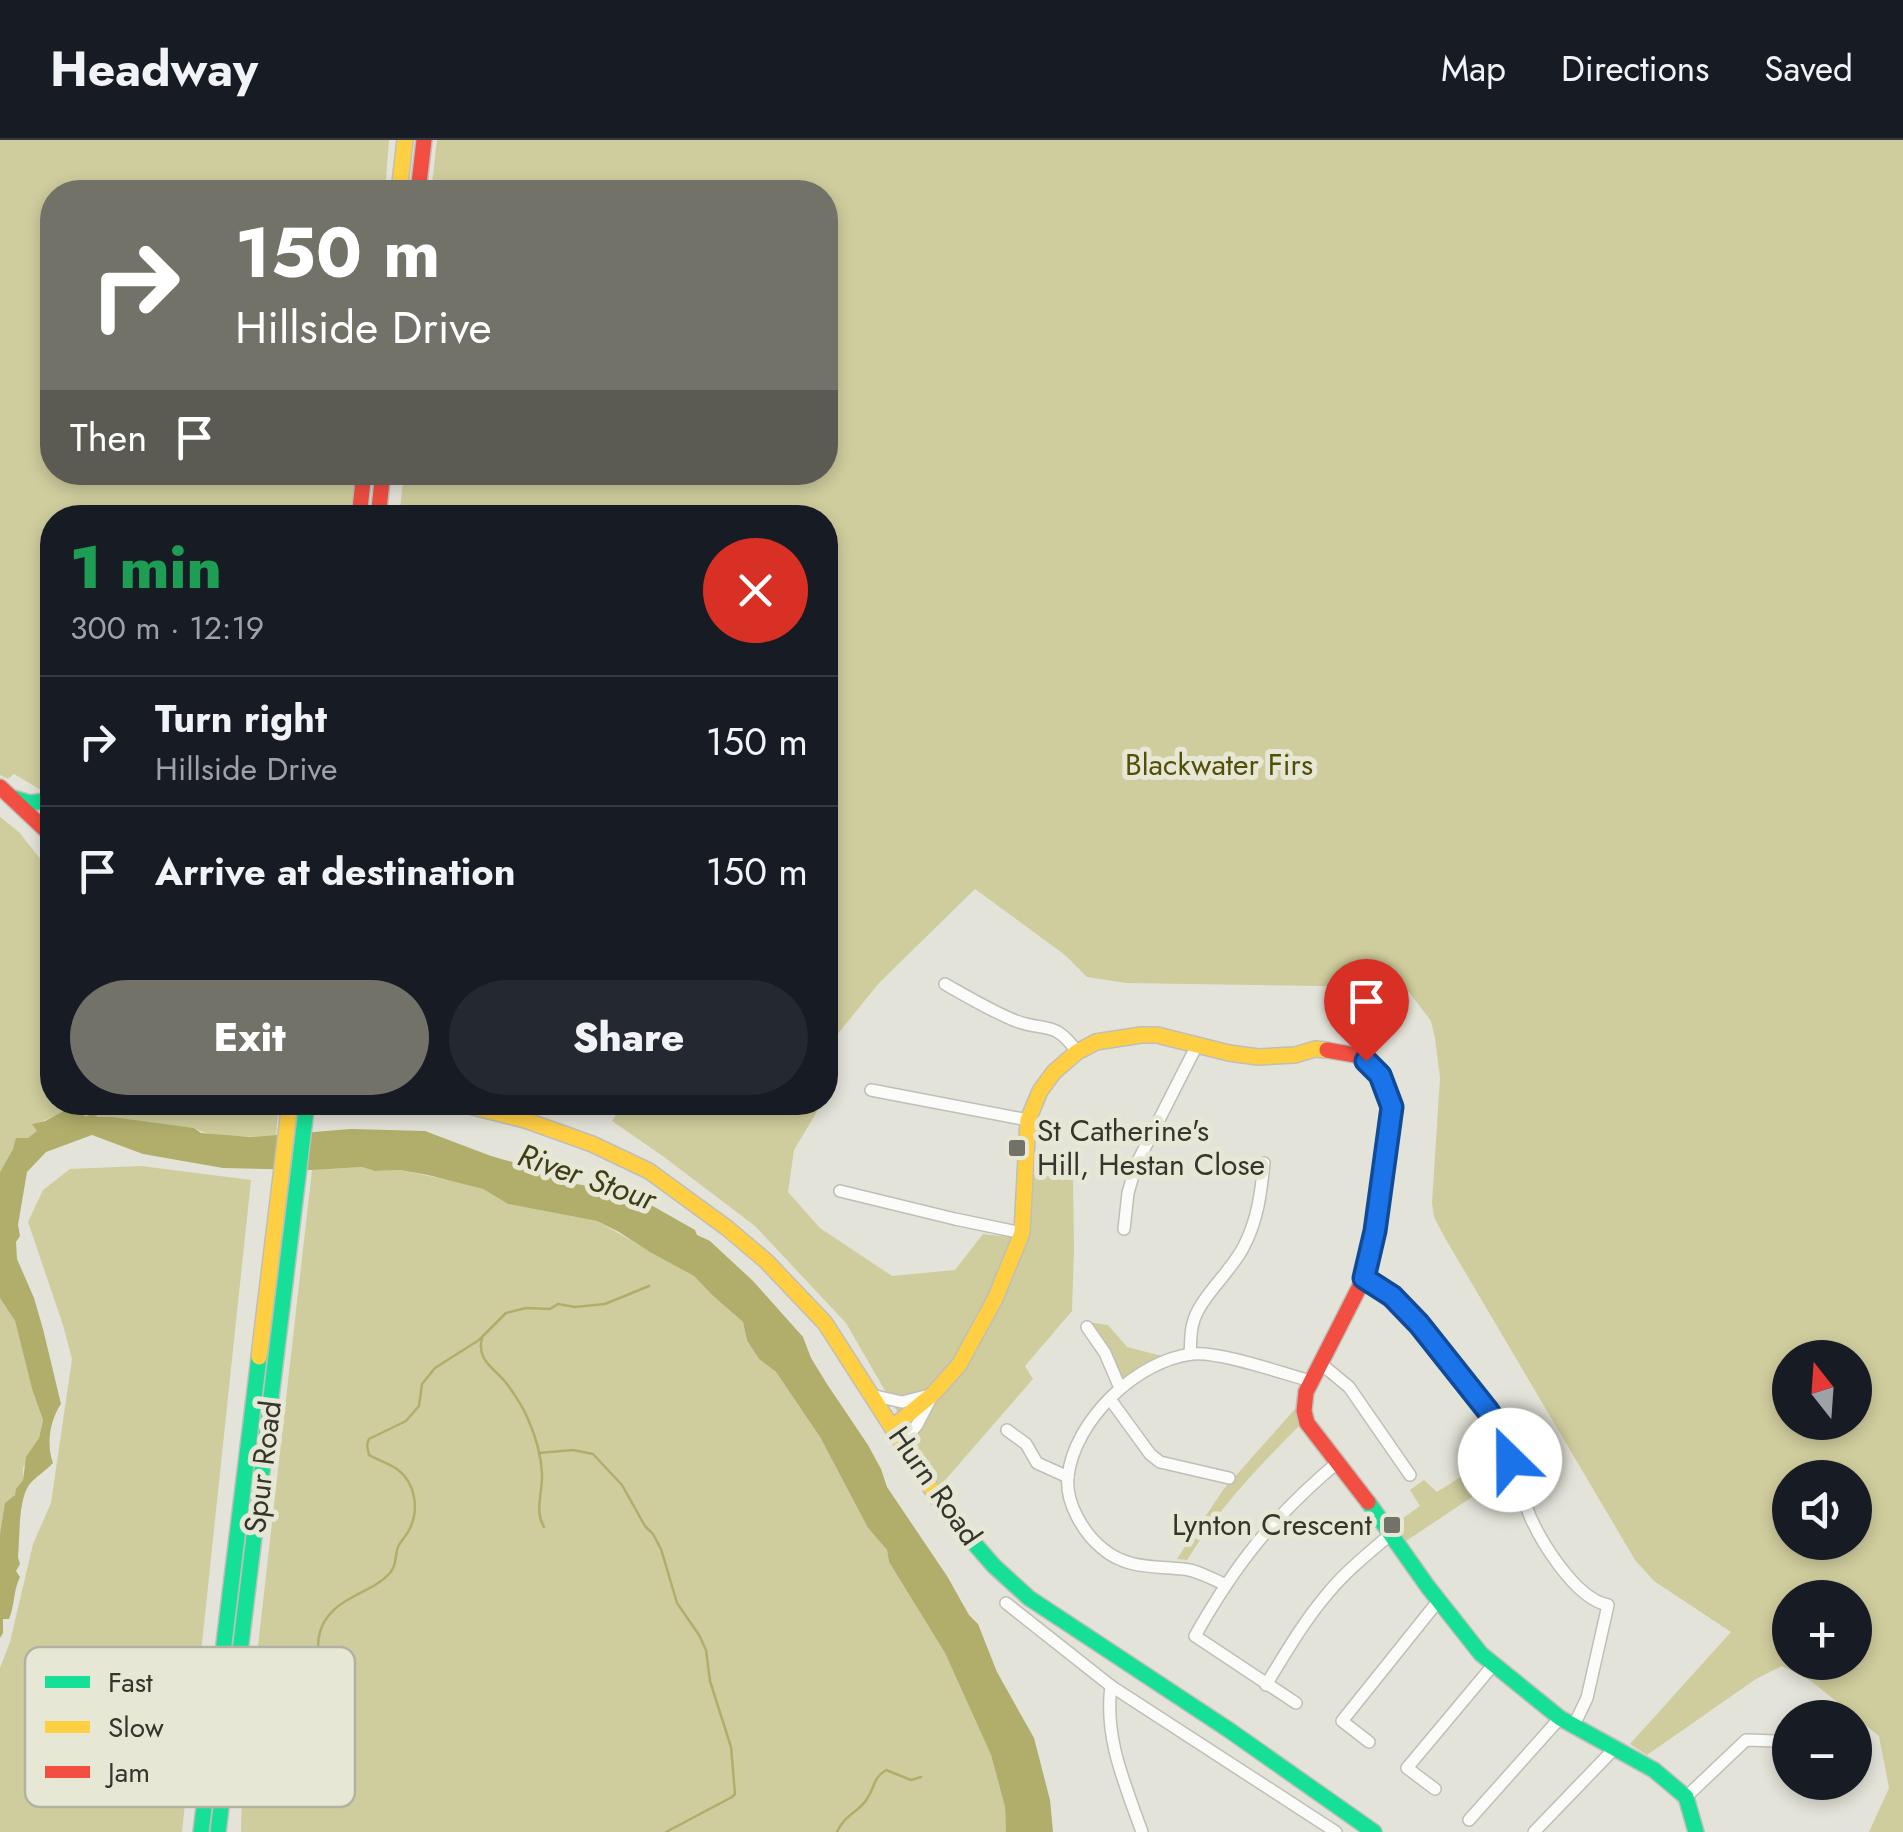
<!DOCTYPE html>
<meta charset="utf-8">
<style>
:root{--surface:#171b24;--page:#242831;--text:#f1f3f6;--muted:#9ea1a6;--line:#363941;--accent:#727269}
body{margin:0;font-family:Jost,sans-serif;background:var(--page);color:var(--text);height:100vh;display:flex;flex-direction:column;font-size:38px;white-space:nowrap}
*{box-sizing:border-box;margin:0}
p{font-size:32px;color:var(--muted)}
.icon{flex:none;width:55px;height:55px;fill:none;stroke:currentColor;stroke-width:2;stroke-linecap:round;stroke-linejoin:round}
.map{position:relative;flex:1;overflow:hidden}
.drawer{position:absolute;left:40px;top:365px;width:798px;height:610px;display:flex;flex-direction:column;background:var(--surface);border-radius:40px;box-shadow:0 5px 15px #0003}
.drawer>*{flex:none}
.top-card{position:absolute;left:40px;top:40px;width:798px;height:305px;border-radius:40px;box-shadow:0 5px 15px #0003;background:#727269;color:#fff;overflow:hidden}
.needle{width:65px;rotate:343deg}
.controls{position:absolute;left:1772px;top:1200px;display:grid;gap:20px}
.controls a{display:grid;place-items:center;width:100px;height:100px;border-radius:50%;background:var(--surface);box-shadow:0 5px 15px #0003;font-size:50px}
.pin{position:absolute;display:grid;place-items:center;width:85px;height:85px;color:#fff;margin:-102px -42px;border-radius:50% 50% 50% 0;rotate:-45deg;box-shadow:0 0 10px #0007}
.pin .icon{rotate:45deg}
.me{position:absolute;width:110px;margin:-55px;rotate:337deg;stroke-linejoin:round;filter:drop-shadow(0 0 8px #0008)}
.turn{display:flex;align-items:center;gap:35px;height:210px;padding:0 30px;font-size:45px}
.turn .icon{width:130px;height:130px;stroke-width:2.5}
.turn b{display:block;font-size:70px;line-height:85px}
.then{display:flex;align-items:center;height:95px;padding:0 30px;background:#0003;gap:20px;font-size:38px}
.round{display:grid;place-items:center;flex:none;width:105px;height:105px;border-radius:52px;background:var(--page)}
.overview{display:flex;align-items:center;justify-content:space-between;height:170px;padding:0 30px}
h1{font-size:60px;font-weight:800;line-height:75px;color:#1e9e55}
.cta{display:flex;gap:20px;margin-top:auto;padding:20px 30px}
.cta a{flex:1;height:115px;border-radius:60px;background:var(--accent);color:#fff;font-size:40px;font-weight:800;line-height:115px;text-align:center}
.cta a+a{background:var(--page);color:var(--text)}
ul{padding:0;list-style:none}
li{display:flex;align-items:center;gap:30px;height:130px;padding:0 30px;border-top:2px solid var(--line)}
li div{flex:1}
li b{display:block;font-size:38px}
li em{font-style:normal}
header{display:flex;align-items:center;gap:60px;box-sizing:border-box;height:140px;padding:0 50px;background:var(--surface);border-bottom:2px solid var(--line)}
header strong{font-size:48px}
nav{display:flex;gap:55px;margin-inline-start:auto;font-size:35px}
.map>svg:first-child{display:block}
.green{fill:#cfcd9d;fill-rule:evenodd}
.water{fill:#b1ae6b}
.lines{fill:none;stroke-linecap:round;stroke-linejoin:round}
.stream{stroke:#b1ae6b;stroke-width:2.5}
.street-casing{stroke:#bfbfb8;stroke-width:14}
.fast-casing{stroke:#bfbfb8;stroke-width:18}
.slow-casing{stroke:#bfbfb8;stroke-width:18}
.jam-casing{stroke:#bfbfb8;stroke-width:18}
.street{stroke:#fbfbf9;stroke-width:11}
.fast{stroke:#16e098;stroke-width:15}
.slow{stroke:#ffcf43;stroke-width:15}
.jam{stroke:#f24e42;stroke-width:15}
.route-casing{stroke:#114b97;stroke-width:25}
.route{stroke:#1a73e8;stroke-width:18}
.poi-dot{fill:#727269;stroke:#e7e7d5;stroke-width:4}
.labels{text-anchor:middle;stroke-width:10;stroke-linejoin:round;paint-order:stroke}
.park-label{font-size:30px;fill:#524f07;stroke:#e7e7d5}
.poi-label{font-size:30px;fill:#35352d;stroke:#e7e7d5;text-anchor:start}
.street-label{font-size:30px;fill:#35352d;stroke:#e7e7d5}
.water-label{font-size:32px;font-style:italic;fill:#3e3d16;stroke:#e7e7d5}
.key{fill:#e7e7d5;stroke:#b2b2a3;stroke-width:2.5}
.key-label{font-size:28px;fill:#35352d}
</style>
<header>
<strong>Headway</strong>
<nav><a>Map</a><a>Directions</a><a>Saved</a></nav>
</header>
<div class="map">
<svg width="1903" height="1692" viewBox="0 0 1903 1692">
<rect width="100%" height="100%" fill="#e3e3d9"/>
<g class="green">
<path d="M0 0H389L385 52H52V332L356 333 353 377 52 378V653L48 654 14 634 8 639 0 635Z"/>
<path d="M437 0H1903V1692H1869L1889 1648 1879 1596 1811 1541 1782 1526 1756 1539 1647 1615 1630 1604 1731 1492 1654 1441 1635 1420 1445 1098 1434 1077 1432 1063 1440 938 1435 898 1431 881 1409 852 1386 847 1126 843 1087 837 1065 815 975 749 879 843 832 901 828 952 825 957V378H399L404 333 825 332V52H431ZM1790 1218H1855V1282H1790ZM1790 1338H1855V1402H1790ZM1790 1458H1855V1522H1790V1518L1784 1515 1790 1517Z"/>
<path d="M0 677 19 692 52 734V962L279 963 276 995C254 997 212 999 194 988 160 984 126 980 92 976 87 976 83 972 78 972 63 970 46 981 33 984L38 991 13 1009 0 1032Z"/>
<path d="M623 963H822L794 1010 788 1052 820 1088 892 1136 955 1130 983 1094 1026 1099 1030 1035 1073 1037 1074 1109 1072 1171 1025 1226 1033 1239 940 1346 846 1183 755 1086 664 1017 612 981Z"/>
<path d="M141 1026 251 1040 182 1692H0V1528L10 1502 33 1404 51 1363 72 1219 63 1185 28 1082 43 1050 70 1029Z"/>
<path d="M362 1027 375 1031 400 1030 458 1042 483 1049 508 1064 597 1081 694 1136 712 1155 743 1182 747 1202 759 1219 776 1232 820 1297 868 1388 887 1410 889 1422 945 1513 991 1615 1005 1667 1006 1692H241L242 1647 312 1030Z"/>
<path d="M0 1158 15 1181 32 1249 43 1280 39 1298 23 1328V1340L12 1360 0 1394Z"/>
<path d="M1088 1182 1108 1185 1127 1207 1162 1216 1122 1242Z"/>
<path d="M1295 1269 1302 1283C1258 1327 1220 1367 1187 1420L1177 1419 1223 1350Z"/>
<path d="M1506 1325 1508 1333 1406 1401 1393 1385 1420 1366 1410 1350 1424 1340 1437 1352 1470 1331 1478 1340Z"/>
</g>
<path class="water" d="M66 970 86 976 93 974 98 977H112L194 988 201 993 250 997 351 989 425 991 491 1016 547 1032 569 1043 628 1052 695 1090 697 1095 710 1101 753 1141 803 1197 811 1218 827 1244 868 1305 881 1329 887 1347 947 1436 969 1475 978 1484 997 1532 1034 1598 1050 1660 1053 1692H1006L1005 1667 991 1615 945 1513 889 1422 887 1410 868 1388 820 1297 776 1232 759 1219 747 1201 743 1182 712 1155 694 1136 650 1112 619 1092 597 1081 508 1064 483 1049 428 1035 400 1030 375 1031 362 1027 312 1030 223 1028 143 1014 92 995 46 1012 27 1032 18 1085 20 1096 16 1102 17 1119 34 1158 43 1189 61 1264C50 1280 46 1304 53 1323 46 1331 36 1336 29 1345 18 1361 20 1397 18 1417L20 1424 16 1431 20 1437C13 1451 15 1465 9 1479H3V1493L0 1498V1394L5 1363 15 1355 16 1349 23 1340 26 1317 39 1298 43 1280 32 1249 15 1181 0 1158V1032L13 1009 16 998H28L37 991 32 984 45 981Z"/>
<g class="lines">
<g class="stream">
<path d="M482 1199C476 1221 496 1229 507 1244 515 1255 523 1267 528 1279 535 1295 541 1315 542 1333 543 1352 534 1370 544 1387"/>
<path d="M539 1313 573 1310 593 1314 622 1345 645 1386 653 1394 661 1409 677 1463 699 1495 706 1510 710 1541 731 1607 735 1654 732 1657 666 1692"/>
<path d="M322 1536C313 1501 317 1476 351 1458 365 1450 379 1445 390 1433 398 1424 394 1414 399 1405 400 1403 407 1394 408 1392 420 1371 416 1343 397 1329 388 1323 378 1320 369 1315L367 1305 369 1299 406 1281 419 1266 422 1244 435 1228 479 1200 506 1173 526 1168 550 1169 558 1164 575 1167 605 1164 649 1146"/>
<path d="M837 1692C846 1673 858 1673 867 1659 875 1647 873 1638 886 1630L911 1640 921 1637"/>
</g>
<g class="street-casing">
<g id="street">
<path d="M945 844C968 857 991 871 1016 881 1046 892 1055 880 1077 912"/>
<path d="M871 950 1028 980"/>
<path d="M840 1051 955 1079 1022 1093"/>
<path d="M1124 1089 1128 1053 1136 1025 1197 905"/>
<path d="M1364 1138 1393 1156 1419 1184 1488 1271C1506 1301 1513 1334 1526 1366 1537 1397 1575 1459 1608 1465L1587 1558 1574 1585"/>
<path d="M1087 1187 1105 1213 1120 1248"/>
<path d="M1190 1214C1191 1204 1190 1193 1193 1183 1199 1158 1232 1131 1244 1106 1258 1079 1261 1052 1264 1023"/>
<path d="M1320 1223 1349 1247 1410 1335"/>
<path d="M871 1255 902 1262 930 1255"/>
<path d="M1110 1259 1150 1314 1160 1322 1229 1338"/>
<path d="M1007 1290 1026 1304 1037 1323 1068 1337"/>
<path d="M902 1303 917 1285 931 1258"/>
<path d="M1226 1445C1212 1439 1197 1430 1183 1429 1154 1426 1127 1429 1103 1409 1083 1393 1065 1362 1068 1336 1075 1280 1136 1221 1192 1214 1219 1211 1281 1233 1311 1241"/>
<path d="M1006 1463 1111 1546 1336 1692"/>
<path d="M1266 1545C1285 1514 1304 1481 1328 1453 1347 1430 1370 1412 1392 1393"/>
<path d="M1111 1546C1104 1598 1125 1644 1142 1692"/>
<path d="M1296 1563 1195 1496C1236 1423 1274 1376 1338 1322"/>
<path d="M1369 1602 1342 1581 1439 1460"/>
<path d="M1435 1649 1407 1628 1494 1524"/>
<path d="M1686 1657 1746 1600 1776 1601 1790 1608"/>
<path d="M1469 1680 1560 1578"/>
<path d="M1534 1692 1615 1608"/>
</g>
</g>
<g class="fast-casing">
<g id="fast">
<path d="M13 658 30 663 52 660"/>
<path d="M525 980 527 962"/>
<path d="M936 1356 945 1370 994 1426 1029 1458 1229 1590 1374 1692"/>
<path d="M1368 1362 1428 1447 1481 1514 1560 1578 1654 1630 1686 1657 1696 1692"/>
<path d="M201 1692 259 1217"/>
<path d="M218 1692 307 962"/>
</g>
</g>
<g class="slow-casing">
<g id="slow">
<path d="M399 52 405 0"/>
<path d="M453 962 525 980 592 1004 649 1031 727 1088 766 1121 825 1183 936 1356"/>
<path d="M504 974 508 962"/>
<path d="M259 1217 290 962"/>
<path d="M893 1287 933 1254 959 1225 995 1159 1022 1093 1028 980 1040 951 1054 932 1077 912 1096 902 1141 895H1157L1229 913 1258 917 1295 915 1315 909 1327 910"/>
</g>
</g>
<g class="jam-casing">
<g id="jam">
<path d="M418 52 424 0"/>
<path d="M359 378 364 332"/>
<path d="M378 378 383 332"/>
<path d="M0 647 52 696"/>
<path d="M1327 910 1355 915 1372 925 1386 946 1392 967 1375 1091 1364 1138 1306 1252 1304 1271 1307 1283 1368 1362"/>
</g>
</g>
<use href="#street" class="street"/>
<use href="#fast" class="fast"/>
<use href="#slow" class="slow"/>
<use href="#jam" class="jam"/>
</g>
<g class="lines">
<g class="route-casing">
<path id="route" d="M1366 921 1380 935 1392 967 1375 1091 1364 1138 1392 1156 1419 1184 1488 1271 1497 1285 1510 1320"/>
</g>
<use href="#route" class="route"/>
</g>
<g class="poi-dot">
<rect x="1007" y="998" width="20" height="20" rx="5"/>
<rect x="1382" y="1375" width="20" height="20" rx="5"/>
</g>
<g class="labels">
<g class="park-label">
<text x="1219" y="635">Blackwater Firs</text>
</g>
<g class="poi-label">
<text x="1037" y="1001">St Catherine's<tspan x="1037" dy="34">Hill, Hestan Close</tspan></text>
<text x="1372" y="1395" text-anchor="end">Lynton Crescent</text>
</g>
<g class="street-label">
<text transform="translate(263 1327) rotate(-83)" y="10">Spur Road</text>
<text transform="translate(935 1346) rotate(55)" y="10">Hurn Road</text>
</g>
<g class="water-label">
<text transform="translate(587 1037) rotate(19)" y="11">River Stour</text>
</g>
</g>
<rect x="25" y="1507" width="330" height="160" rx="15" class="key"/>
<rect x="45" y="1536" width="45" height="12" fill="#16e098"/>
<rect x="45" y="1581" width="45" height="12" fill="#ffcf43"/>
<rect x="45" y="1626" width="45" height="12" fill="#f24e42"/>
<g class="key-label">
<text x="108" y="1552">Fast</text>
<text x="108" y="1597">Slow</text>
<text x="108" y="1642">Jam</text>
</g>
</svg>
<div class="controls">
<a><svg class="needle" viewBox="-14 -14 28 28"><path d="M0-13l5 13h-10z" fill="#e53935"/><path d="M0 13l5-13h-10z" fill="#9ea1a6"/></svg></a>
<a><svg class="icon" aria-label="sound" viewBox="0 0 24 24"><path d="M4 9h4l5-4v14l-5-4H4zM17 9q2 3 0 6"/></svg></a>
<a>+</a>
<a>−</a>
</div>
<div class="pin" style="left:1366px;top:921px;background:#d93025"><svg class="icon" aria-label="arrive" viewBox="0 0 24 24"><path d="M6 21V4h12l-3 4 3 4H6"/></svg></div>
<svg class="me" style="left:1510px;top:1320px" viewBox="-20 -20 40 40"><circle r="19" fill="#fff"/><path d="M0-13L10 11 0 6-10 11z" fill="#1a73e8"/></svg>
<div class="top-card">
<div class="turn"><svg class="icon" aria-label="right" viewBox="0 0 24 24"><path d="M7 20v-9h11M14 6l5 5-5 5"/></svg><div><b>150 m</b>Hillside Drive</div></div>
<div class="then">Then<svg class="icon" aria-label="arrive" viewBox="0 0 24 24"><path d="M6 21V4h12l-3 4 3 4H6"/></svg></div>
</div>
<section class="drawer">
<div class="overview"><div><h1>1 min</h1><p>300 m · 12:19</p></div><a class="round" style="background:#d93025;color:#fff"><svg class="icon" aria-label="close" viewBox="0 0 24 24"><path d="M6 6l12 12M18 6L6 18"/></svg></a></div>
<ul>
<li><svg class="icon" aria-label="right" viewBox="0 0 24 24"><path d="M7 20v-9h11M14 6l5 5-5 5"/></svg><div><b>Turn right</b><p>Hillside Drive</p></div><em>150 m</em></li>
<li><svg class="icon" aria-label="arrive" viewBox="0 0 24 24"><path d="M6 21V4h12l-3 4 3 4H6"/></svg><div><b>Arrive at destination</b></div><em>150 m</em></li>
</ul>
<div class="cta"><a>Exit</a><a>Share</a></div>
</section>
</div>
